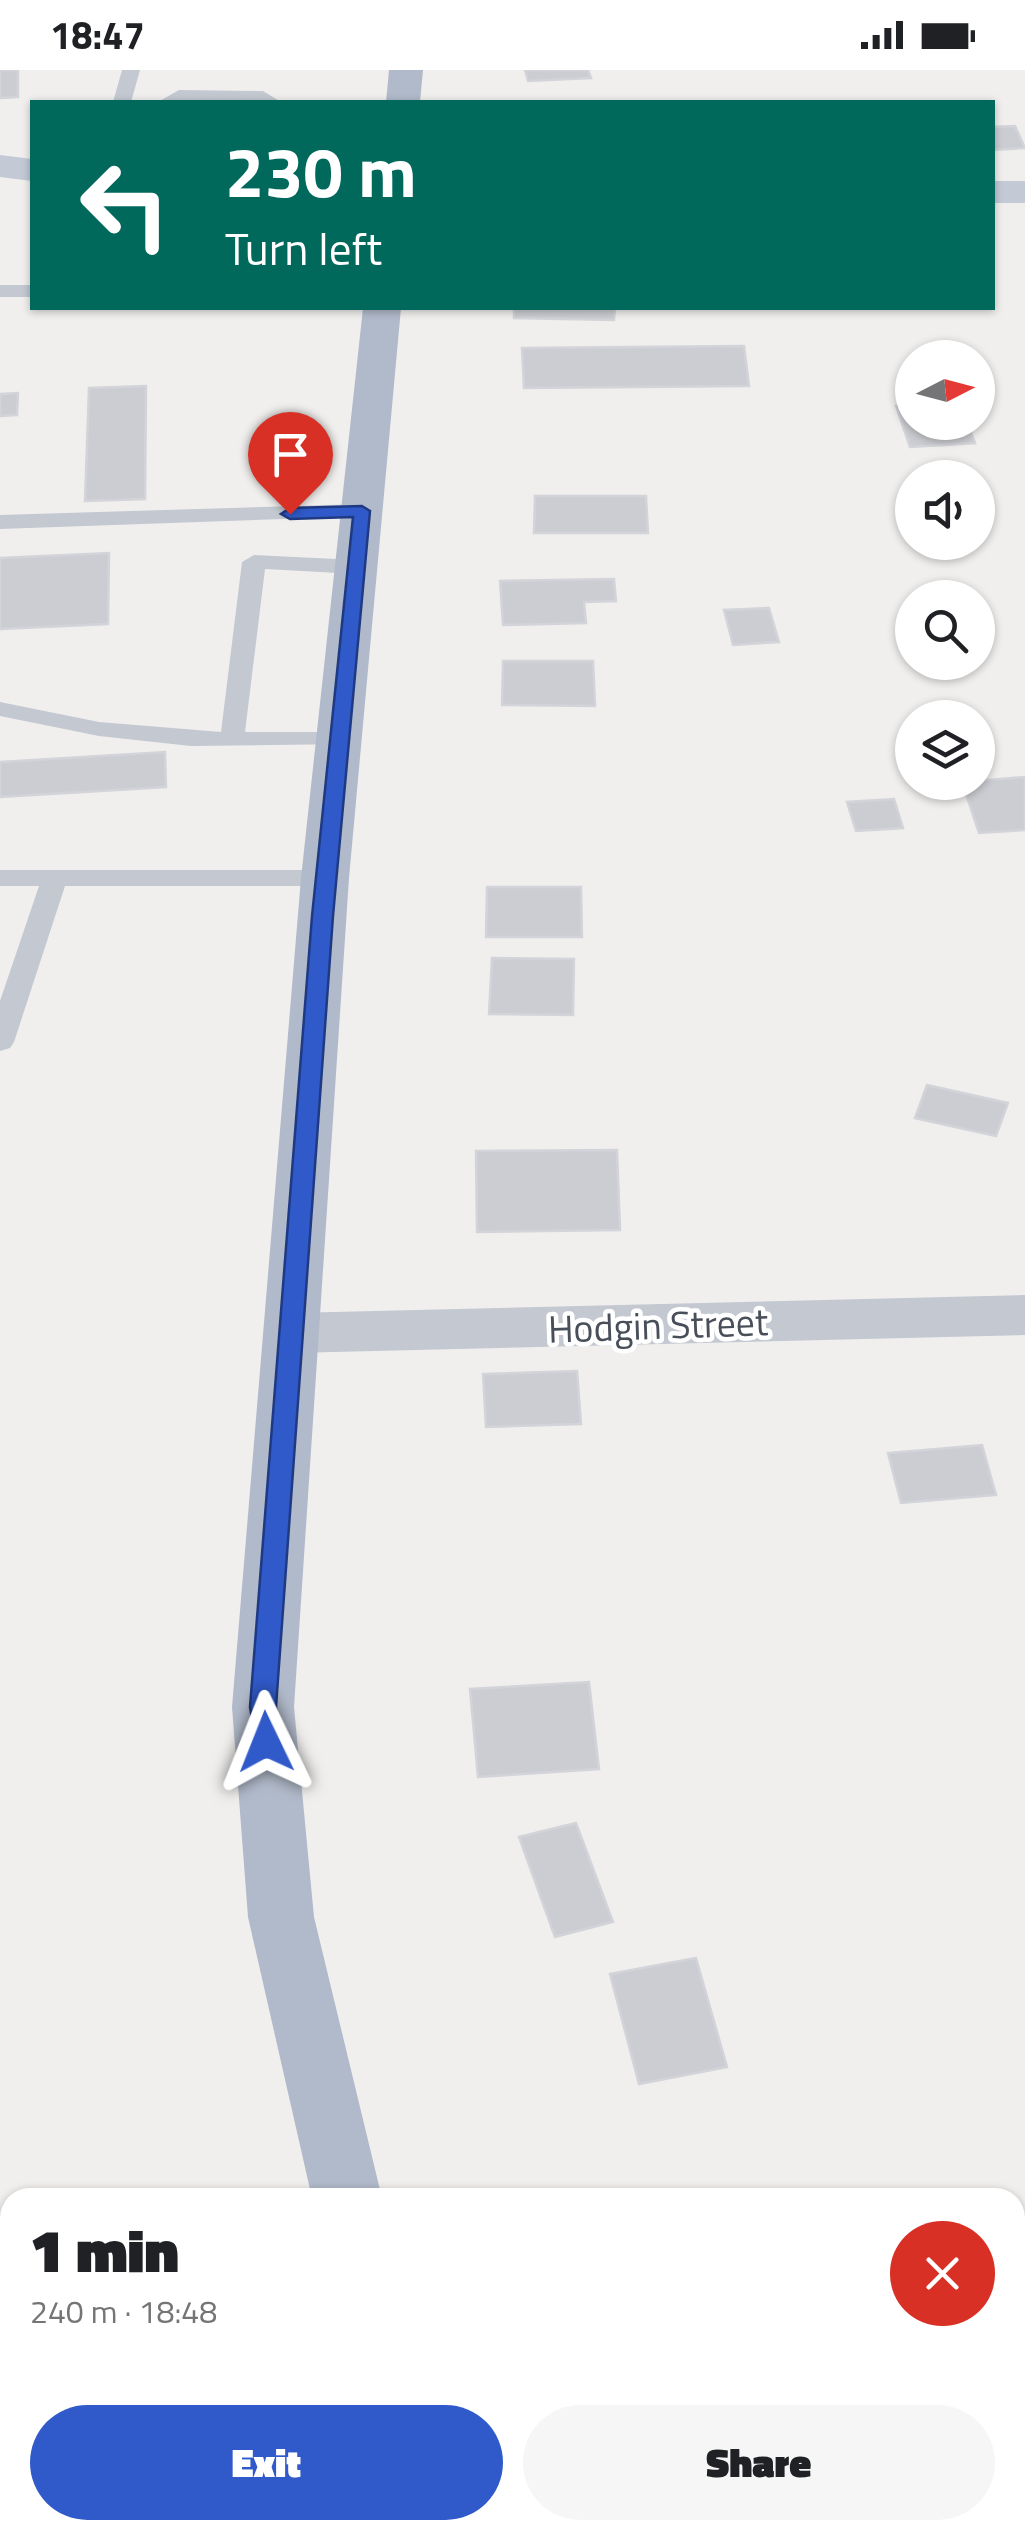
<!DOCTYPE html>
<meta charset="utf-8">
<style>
:root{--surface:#fff;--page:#f6f6f6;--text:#202124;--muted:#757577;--accent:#305ac9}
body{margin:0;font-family:"Titillium Web",sans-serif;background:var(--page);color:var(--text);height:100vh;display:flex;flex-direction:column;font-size:38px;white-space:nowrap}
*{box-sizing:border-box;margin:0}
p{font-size:32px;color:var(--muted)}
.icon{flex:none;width:55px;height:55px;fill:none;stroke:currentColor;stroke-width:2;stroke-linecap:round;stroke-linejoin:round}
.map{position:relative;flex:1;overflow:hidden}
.drawer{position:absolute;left:0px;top:2118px;width:1025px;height:352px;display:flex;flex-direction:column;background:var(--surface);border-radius:30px 30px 0 0;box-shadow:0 2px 8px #0004}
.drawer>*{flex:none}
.banner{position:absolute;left:30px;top:30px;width:965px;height:210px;border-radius:0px;box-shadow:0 2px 8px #0004;background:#00695c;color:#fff;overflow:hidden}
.needle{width:65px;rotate:84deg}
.tools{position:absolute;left:895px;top:270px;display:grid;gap:20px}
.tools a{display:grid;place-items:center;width:100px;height:100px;border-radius:50%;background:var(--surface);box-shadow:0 2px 8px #0004;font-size:50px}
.pin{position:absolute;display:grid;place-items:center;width:85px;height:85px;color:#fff;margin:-102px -42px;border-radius:50% 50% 50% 0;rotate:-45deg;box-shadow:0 0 10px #0007}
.pin .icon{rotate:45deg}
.me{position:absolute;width:110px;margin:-55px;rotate:358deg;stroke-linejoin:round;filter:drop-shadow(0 0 8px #0008)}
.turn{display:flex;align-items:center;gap:35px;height:210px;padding:0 30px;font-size:45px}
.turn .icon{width:130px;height:130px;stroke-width:2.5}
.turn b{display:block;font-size:70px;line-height:85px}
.round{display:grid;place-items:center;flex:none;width:105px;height:105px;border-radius:52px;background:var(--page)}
.overview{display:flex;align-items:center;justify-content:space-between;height:170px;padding:0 30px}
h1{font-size:60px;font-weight:800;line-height:75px}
.primary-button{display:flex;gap:20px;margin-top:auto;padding:20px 30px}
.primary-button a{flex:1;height:115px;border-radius:60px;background:var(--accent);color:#fff;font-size:40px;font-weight:800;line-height:115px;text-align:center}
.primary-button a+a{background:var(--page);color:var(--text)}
.status{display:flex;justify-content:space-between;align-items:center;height:70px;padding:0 50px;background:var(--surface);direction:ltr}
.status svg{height:28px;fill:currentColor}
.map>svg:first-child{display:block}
.building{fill:#cccdd2;stroke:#d3d4d9;stroke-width:2.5}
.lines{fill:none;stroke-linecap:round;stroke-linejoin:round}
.lane{fill:#c3c8d1;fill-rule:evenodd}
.street{fill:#c3c8d1;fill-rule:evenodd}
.secondary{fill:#c3c9d5;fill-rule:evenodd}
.primary{fill:#b1baca;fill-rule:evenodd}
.route{fill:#305ac9;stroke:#1f3a83;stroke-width:2.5}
.labels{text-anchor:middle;stroke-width:9;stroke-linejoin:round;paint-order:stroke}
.street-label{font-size:38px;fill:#494f59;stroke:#fff}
</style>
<div class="status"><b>18:47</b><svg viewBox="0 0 49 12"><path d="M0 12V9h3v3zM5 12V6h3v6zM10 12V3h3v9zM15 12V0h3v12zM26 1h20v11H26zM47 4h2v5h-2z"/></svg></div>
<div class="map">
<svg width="1025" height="2469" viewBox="0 0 1025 2469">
<rect width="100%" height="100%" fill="#f0efee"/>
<g class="building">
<path d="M0 0H18V27L0 28Z"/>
<path d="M525 0H588L591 8 528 11Z"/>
<path d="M1015 56 1025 78 992 80V57Z"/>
<path d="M514 238H615L614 250 514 248Z"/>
<path d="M744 276 749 316 524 318 522 278Z"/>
<path d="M146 316 145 429 85 431 89 318Z"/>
<path d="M18 323 17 345 0 346V324Z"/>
<path d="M912 335V352H967L975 373 910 377 896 336Z"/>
<path d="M535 426H646L648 463H534Z"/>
<path d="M109 483 108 554 0 559V488Z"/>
<path d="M614 509 616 531 584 532 586 553 503 555 500 511Z"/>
<path d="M769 538 779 572 733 575 724 540Z"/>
<path d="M503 591H593L595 636 502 635Z"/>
<path d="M165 682 166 717 0 727V692Z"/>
<path d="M1025 707V760L979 763 962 712Z"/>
<path d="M894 729 903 758 856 761 847 732Z"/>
<path d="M487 817H581L582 867H486Z"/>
<path d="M492 888 574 889 573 945 489 944Z"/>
<path d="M927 1015 1008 1033 996 1066 915 1048Z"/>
<path d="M617 1080 620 1160 477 1162 476 1081Z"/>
<path d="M577 1301 581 1354 486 1357 483 1304Z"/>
<path d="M982 1375 996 1425 901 1433 888 1383Z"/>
<path d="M589 1612 599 1699 478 1707 470 1619Z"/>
<path d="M576 1753 613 1852 555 1867 519 1767Z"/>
<path d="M696 1888 727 1997 639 2014 610 1904Z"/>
<path d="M6 2147 8 2215 0 2216V2148Z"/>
</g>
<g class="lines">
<g class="lane">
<path d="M122 0H140L131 32H113Z"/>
<path d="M179 20 263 21 281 32H158Z"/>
<rect x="0" y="215" width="32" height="12"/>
<path d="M362 434 370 436 373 441 370 446 0 459V445Z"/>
<path d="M254 485 357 490 369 497 357 504 265 499 245 662H339L351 669 348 674 191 676 99 666 0 646V632L99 652 221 662 242 492Z"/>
<path d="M0 800H325L338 808 325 816H65L14 972 10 978 0 981V931L39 816H0Z"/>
<path d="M597 2460H667L663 2469H593Z"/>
<path d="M704 2460H763L767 2469H708Z"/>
</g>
<g class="street">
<path d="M1025 1225V1265L292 1283 272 1277 264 1263 272 1249 292 1243Z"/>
<path d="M10 2348V2420L0 2423V2351Z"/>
</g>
<g class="secondary">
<path d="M0 85 32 89V111L0 107Z"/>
<rect x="992" y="111" width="33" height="22"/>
</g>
<g class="primary">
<path d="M389 0H423L420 32H386Z"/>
<path d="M363 238H401L349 808 294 1637 314 1847 382 2128H312L248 1847 232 1637 301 808Z"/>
<rect x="383" y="2460" width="76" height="9"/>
<path d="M503 2460H588L592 2469H507Z"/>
</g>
</g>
<path class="route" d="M362 436 370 441 333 846 276 1637 279 1672 275 1679 266 1683 257 1679 250 1637 312 846 353 447 290 449 281 444 290 438Z"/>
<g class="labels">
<g class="street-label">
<text transform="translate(658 1256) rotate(-2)" y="13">Hodgin Street</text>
</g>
</g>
</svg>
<div class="tools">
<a><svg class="needle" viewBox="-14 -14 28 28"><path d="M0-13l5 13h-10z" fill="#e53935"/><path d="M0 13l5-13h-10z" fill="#757577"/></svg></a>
<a><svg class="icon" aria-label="sound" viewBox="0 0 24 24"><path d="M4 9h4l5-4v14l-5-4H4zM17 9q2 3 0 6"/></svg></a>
<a><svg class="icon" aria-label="search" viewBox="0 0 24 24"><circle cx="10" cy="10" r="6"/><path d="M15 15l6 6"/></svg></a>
<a><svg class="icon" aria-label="layers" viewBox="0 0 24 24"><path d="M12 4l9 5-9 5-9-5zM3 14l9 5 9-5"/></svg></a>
</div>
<div class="pin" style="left:290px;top:444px;background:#d93025"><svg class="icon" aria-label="arrive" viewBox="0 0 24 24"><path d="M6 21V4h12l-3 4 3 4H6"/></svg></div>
<svg class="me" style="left:266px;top:1672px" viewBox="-20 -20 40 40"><path d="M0-17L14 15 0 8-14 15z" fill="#305ac9" stroke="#fff" stroke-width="4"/></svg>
<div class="banner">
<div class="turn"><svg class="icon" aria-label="left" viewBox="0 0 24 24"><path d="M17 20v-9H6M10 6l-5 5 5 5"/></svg><div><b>230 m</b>Turn left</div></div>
</div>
<section class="drawer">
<div class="overview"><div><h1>1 min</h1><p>240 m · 18:48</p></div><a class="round" style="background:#d93025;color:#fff"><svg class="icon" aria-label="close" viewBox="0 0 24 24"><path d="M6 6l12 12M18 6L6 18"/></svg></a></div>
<div class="primary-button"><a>Exit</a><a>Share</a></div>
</section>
</div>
